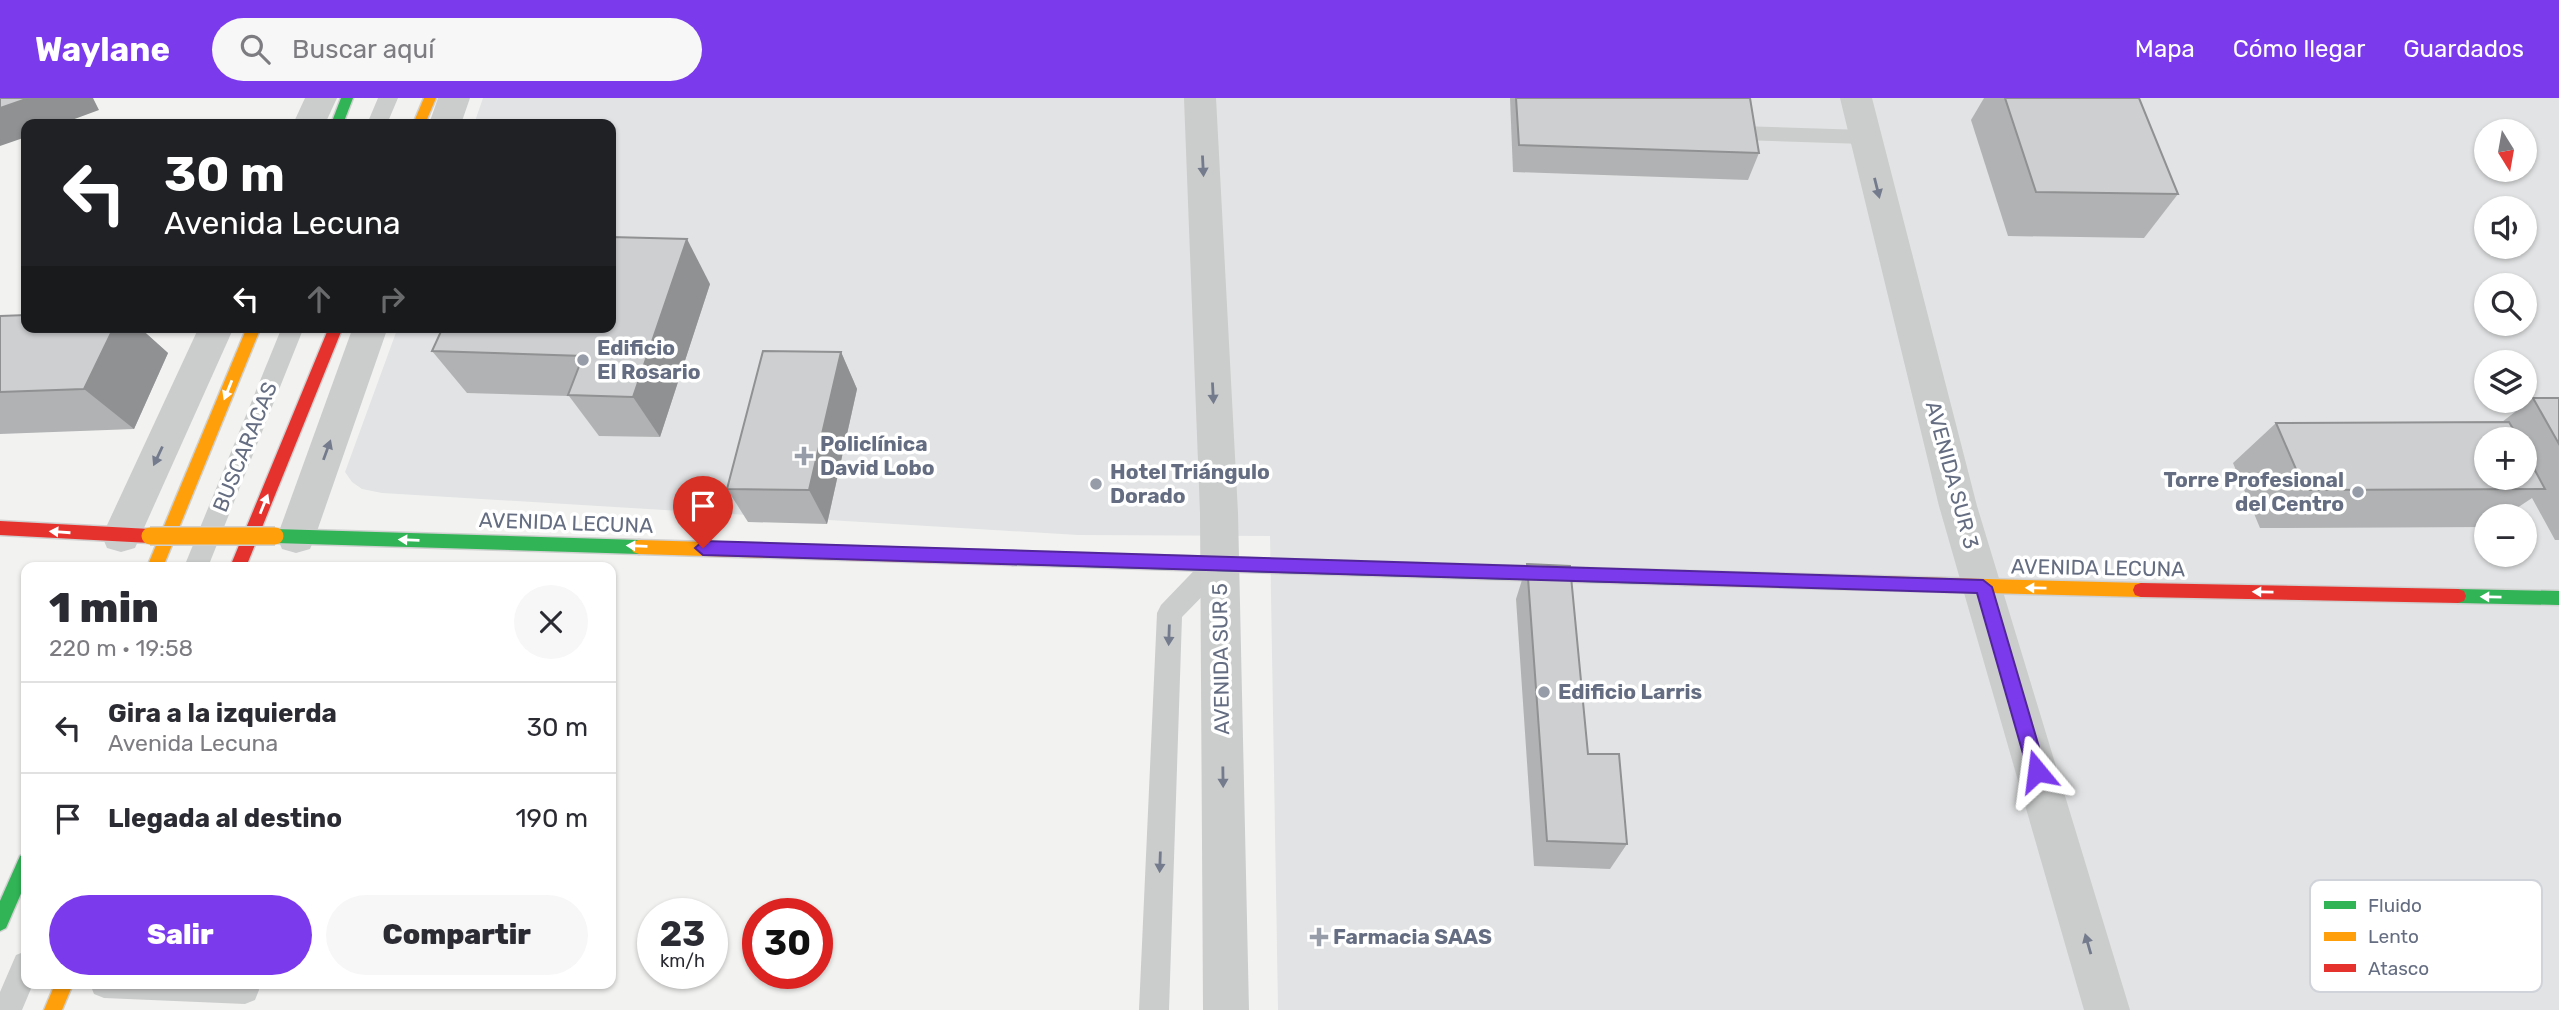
<!DOCTYPE html>
<html lang="es">
<meta charset="utf-8">
<style>
:root{--surface:#fff;--page:#f7f7f7;--text:#2b2b33;--muted:#7c7c81;--line:#e1e1e2;--accent:#7c3aed}
body{margin:0;font-family:Rubik,sans-serif;background:var(--page);color:var(--text);height:100vh;display:flex;flex-direction:column;font-size:26px;white-space:nowrap}
*{box-sizing:border-box;margin:0}
p{font-size:23px;color:var(--muted)}
.icon{flex:none;width:38px;height:38px;fill:none;stroke:currentColor;stroke-width:2;stroke-linecap:round;stroke-linejoin:round}
.map{position:relative;flex:1;overflow:hidden}
.side{position:absolute;left:21px;top:464px;width:595px;height:427px;display:flex;flex-direction:column;background:var(--surface);border-radius:14px;box-shadow:0 2px 5px #0004}
.side>*{flex:none}
.top-card{position:absolute;left:21px;top:21px;width:595px;height:214px;border-radius:14px;box-shadow:0 2px 5px #0004;background:#202124;color:#fff;overflow:hidden}
.needle{width:46px;rotate:169deg}
.fabs{position:absolute;left:2474px;top:21px;display:grid;gap:14px}
.fabs a{display:grid;place-items:center;width:63px;height:63px;border-radius:50%;background:var(--surface);box-shadow:0 2px 5px #0004;font-size:35px}
.speed{position:absolute;left:637px;top:800px;display:flex;gap:14px;font-size:35px;font-weight:700;text-align:center}
.speed>*{display:grid;place-content:center;width:91px;height:91px;border-radius:50%;background:var(--surface);box-shadow:0 2px 5px #0004;line-height:1}
.speed small{font-size:18px;font-weight:400}
.speed .limit{border:10px solid #d22;background:#fff;color:#111}
.pin{position:absolute;display:grid;place-items:center;width:60px;height:60px;color:#fff;margin:-72px -30px;border-radius:50% 50% 50% 0;rotate:-45deg;box-shadow:0 0 7px #0007}
.pin .icon{rotate:45deg}
.me{position:absolute;width:77px;margin:-38px;rotate:344deg;stroke-linejoin:round;filter:drop-shadow(0 0 5px #0008)}
.turn{display:flex;align-items:center;gap:24px;height:147px;padding:0 28px;font-size:32px}
.turn .icon{width:91px;height:91px;stroke-width:2.5}
.turn b{display:block;font-size:49px;line-height:60px}
.lanes{display:flex;align-items:center;height:66px;padding:0 28px;background:#0003;justify-content:center;gap:35px;direction:ltr}
.lanes .off{opacity:.35}
.round{display:grid;place-items:center;flex:none;width:74px;height:74px;border-radius:37px;background:var(--page)}
.overview{display:flex;align-items:center;justify-content:space-between;height:119px;padding:0 28px}
h1{font-size:42px;font-weight:800;line-height:52px}
.cta{display:flex;gap:14px;margin-top:auto;padding:14px 28px}
.cta a{flex:1;height:80px;border-radius:42px;background:var(--accent);color:#fff;font-size:28px;font-weight:800;line-height:80px;text-align:center}
.cta a+a{background:var(--page);color:var(--text)}
ul{padding:0;list-style:none}
li{display:flex;align-items:center;gap:21px;height:91px;padding:0 28px;border-top:2px solid var(--line)}
li div{flex:1}
li b{display:block;font-size:26px}
li em{font-style:normal}
header{display:flex;align-items:center;gap:42px;box-sizing:border-box;height:98px;padding:0 35px;background:var(--accent);color:#fff}
header strong{font-size:33px}
nav{display:flex;gap:38px;margin-inline-start:auto;font-size:24px}
.search{width:490px;height:63px;background:var(--page);display:flex;align-items:center;gap:18px;box-sizing:border-box;padding:0 24px;border-radius:38px;color:var(--muted);font-size:26px}
.map>svg:first-child{display:block}
.built{fill:#e2e3e4;fill-rule:evenodd}
.lines{fill:none;stroke-linecap:round;stroke-linejoin:round}
.fast-casing{stroke:#d0d0d0;stroke-width:3}
.slow-casing{stroke:#d0d0d0;stroke-width:3}
.jam-casing{stroke:#d0d0d0;stroke-width:3}
.lane{fill:#cbcccc;fill-rule:evenodd}
.street{fill:#cbcccc;fill-rule:evenodd}
.fast{fill:#30b455;fill-rule:evenodd}
.slow{fill:#ff9f0a;fill-rule:evenodd}
.jam{fill:#e5322d;fill-rule:evenodd}
.slow-bridge-casing{stroke:#d0d0d0;stroke-width:20;stroke-linecap:butt}
.slow-bridge{stroke:#ff9f0a;stroke-width:17}
.wall{fill:#b1b2b3;fill-rule:evenodd}
.shaded-wall{fill:#909192}
.building{fill:#cecfd0;stroke:#909192;stroke-width:2}
.oneway{fill:#737b8c}
.oneway2{fill:#fff}
.route{fill:#7c3aed;stroke:#51269a;stroke-width:2}
.poi-dot{fill:#969ca8;stroke:#fff;stroke-width:2.5}
.labels{text-anchor:middle;stroke-width:7;stroke-linejoin:round;paint-order:stroke}
.poi-label{font-size:21px;font-weight:bold;fill:#646d81;stroke:#fff;text-anchor:start}
.street-label{font-size:21px;fill:#646d81;stroke:#fff}
.key{fill:#fff;stroke:#d0d3d9;stroke-width:2}
.key-label{font-size:19px;fill:#646d81}
</style>
<header>
<strong>Waylane</strong>
<div class="search"><svg class="icon" aria-label="search" viewBox="0 0 24 24"><circle cx="10" cy="10" r="6"/><path d="M15 15l6 6"/></svg>Buscar aquí</div>
<nav><a>Mapa</a><a>Cómo llegar</a><a>Guardados</a></nav>
</header>
<div class="map">
<svg width="2559" height="912" viewBox="0 0 2559 912">
<rect width="100%" height="100%" fill="#f2f3f1"/>
<path class="built" d="M483 0H2559V912H1278L1270 438 1078 437 382 395 362 391 352 384 345 374 398 229H611V26H474ZM2487 33H2525V72H2487ZM2487 110H2525V149H2487ZM2487 187H2525V226H2487ZM2487 264H2525V303H2487ZM2487 341H2525V380H2487ZM2487 418H2525V457H2487Z"/>
<g class="lines">
<g class="fast-casing">
<g id="fast">
<path d="M341 0H353L343 26H331Z"/>
<path d="M275 431 639 442 645 444 647 449 645 454 639 456 275 445 269 443 267 438 269 433Z"/>
<path d="M1013 453 1685 473 1691 475 1693 480 1691 485 1685 487 1013 467 1007 465 1005 460 1007 455Z"/>
<path d="M2458 491 2559 493V507L2458 505 2452 503 2450 498 2452 493Z"/>
<path d="M26 755V784L6 830 0 833V803L20 758Z"/>
</g>
</g>
<g class="slow-casing">
<g id="slow">
<path d="M424 0H436L425 26H413Z"/>
<path d="M247 229H261L163 469H147Z"/>
<path d="M639 442 1013 453 1019 455 1021 460 1019 465 1013 467 639 456 633 454 631 449 633 444Z"/>
<path d="M1685 473 2141 485 2147 487 2149 492 2147 497 2141 499 1685 487 1679 485 1677 480 1679 475Z"/>
<path d="M55 886H73L62 912H44Z"/>
</g>
</g>
<g class="jam-casing">
<g id="jam">
<path d="M329 229H343L246 469H230Z"/>
<path d="M0 423 150 431 156 433 158 438 156 443 150 445 0 437Z"/>
<path d="M2141 485 2458 491 2464 493 2466 498 2464 503 2458 505 2141 499 2135 497 2133 492 2135 487Z"/>
</g>
</g>
<g class="lane">
<path d="M378 0H398L387 26H367Z"/>
<path d="M1740 28 1864 32 1874 39 1864 46 1740 42 1730 35Z"/>
<path d="M282 229H304L208 469H184Z"/>
<path d="M1219 453 1228 456 1231 464 1228 472 1182 519 1169 912H1139L1157 515 1161 507 1210 456Z"/>
<path d="M26 853V886H33L22 912H0V894L16 857Z"/>
<path d="M90 886H257L259 892 255 902 245 906 104 900 94 896Z"/>
</g>
<g class="street">
<path d="M305 0H337L325 26H293Z"/>
<path d="M438 0H470L461 26H429Z"/>
<path d="M1184 0H1216L1238 415 1249 912H1203L1200 415Z"/>
<path d="M1840 0H1872L1977 408 2130 912H2084L1939 408Z"/>
<path d="M199 229H234L135 450 121 454 107 450 102 438Z"/>
<path d="M353 229H388L315 439 310 451 296 455 282 451 277 439Z"/>
</g>
<use href="#fast" class="fast"/>
<use href="#slow" class="slow"/>
<use href="#jam" class="jam"/>
<g class="slow-bridge-casing">
<path id="slow-bridge" d="M150 438H275"/>
</g>
<use href="#slow-bridge" class="slow-bridge"/>
</g>
<g class="wall">
<path d="M1510 0H1750L1759 55 1748 82 1513 74Z"/>
<path d="M1984 0H2139L2178 96 2144 140 2008 138 1971 22Z"/>
<path d="M710 186 660 339 599 338 569 298 467 295 432 253Z"/>
<path d="M0 218 26 229H139L168 255 134 331 0 336Z"/>
<path d="M841 254 857 291 827 426 748 424 727 391Z"/>
<path d="M2533 300H2559V442H2555L2532 400 2505 418H2487V429L2260 430 2233 365 2276 325 2502 324ZM2487 341H2525V380Z"/>
<path d="M1527 466 1588 656 1627 746 1610 771 1534 768 1516 501Z"/>
</g>
<g class="shaded-wall">
<path d="M29 0H93L99 12 61 26H26V39L0 48V10Z"/>
<path d="M687 141 710 186 660 339 633 299Z"/>
<path d="M114 229H139L168 255 134 331 84 291Z"/>
<path d="M841 254 857 291 827 426 809 392Z"/>
</g>
<g class="building">
<path d="M0 0H29L0 10Z"/>
<path d="M1516 0H1750L1759 55 1519 47Z"/>
<path d="M2005 0H2139L2178 96 2036 94Z"/>
<path d="M611 139 687 141 633 299 568 297 583 258 432 253 443 229H611Z"/>
<path d="M26 217V229H114L84 291 0 294V218Z"/>
<path d="M763 253 841 254 809 392 727 391Z"/>
<path d="M2533 300H2559V346Z"/>
<path d="M2509 324 2519 341H2487V380H2525V354L2545 391 2305 392 2276 325Z"/>
<path d="M1527 466 1570 468 1588 656H1619L1627 746 1547 743Z"/>
</g>
<defs><path id="oneway-solid" d="M-6-.8H1V-3.2L6.5 0L1 3.2V.8H-6Z" transform="scale(1.75)"/></defs>
<g class="oneway">
<use href="#oneway-solid" transform="translate(1203 68) rotate(87)"/>
<use href="#oneway-solid" transform="translate(1877 90) rotate(76)"/>
<use href="#oneway-solid" transform="translate(1213 295) rotate(87)"/>
<use href="#oneway-solid" transform="translate(327 352) rotate(-70)"/>
<use href="#oneway-solid" transform="translate(158 358) rotate(115)"/>
<use href="#oneway-solid" transform="translate(1169 537) rotate(92)"/>
<use href="#oneway-solid" transform="translate(1223 679) rotate(89)"/>
<use href="#oneway-solid" transform="translate(1160 764) rotate(92)"/>
<use href="#oneway-solid" transform="translate(2088 846) rotate(-106)"/>
</g>
<g class="oneway2">
<use href="#oneway-solid" transform="translate(228 292) rotate(112)"/>
<use href="#oneway-solid" transform="translate(264 406) rotate(-68)"/>
<use href="#oneway-solid" transform="translate(60 434) rotate(-176)"/>
<use href="#oneway-solid" transform="translate(409 442) rotate(-178)"/>
<use href="#oneway-solid" transform="translate(637 448) rotate(-178)"/>
<use href="#oneway-solid" transform="translate(2036 490) rotate(-179)"/>
<use href="#oneway-solid" transform="translate(2263 494) rotate(-179)"/>
<use href="#oneway-solid" transform="translate(2491 499) rotate(-179)"/>
</g>
<path class="route" d="M703 443 1983 482 1992 489 2046 673 2043 678 2037 681 2031 678 2028 673 1977 495 703 457 695 450Z"/>
<g class="poi-dot">
<circle cx="583" cy="262" r="7"/>
<path d="M800.5 347.5h7v7h7v7h-7v7h-7v-7h-7v-7h7z"/>
<circle cx="1096" cy="386" r="7"/>
<circle cx="2358" cy="394" r="7"/>
<circle cx="1544" cy="594" r="7"/>
<path d="M1315.5 828.5h7v7h7v7h-7v7h-7v-7h-7v-7h7z"/>
</g>
<g class="labels">
<g class="poi-label">
<text x="597" y="257">Edificio<tspan x="597" dy="24">El Rosario</tspan></text>
<text x="820" y="353">Policlínica<tspan x="820" dy="24">David Lobo</tspan></text>
<text x="1110" y="381">Hotel Triángulo<tspan x="1110" dy="24">Dorado</tspan></text>
<text x="2344" y="389" text-anchor="end">Torre Profesional<tspan x="2344" dy="24">del Centro</tspan></text>
<text x="1558" y="601">Edificio Larris</text>
<text x="1333" y="846">Farmacia SAAS</text>
</g>
<g class="street-label">
<text transform="translate(245 349) rotate(-68)" y="7">BUSCARACAS</text>
<text transform="translate(1952 377) rotate(75)" y="7">AVENIDA SUR 3</text>
<text transform="translate(566 425) rotate(2)" y="7">AVENIDA LECUNA</text>
<text transform="translate(2098 470) rotate(1)" y="7">AVENIDA LECUNA</text>
<text transform="translate(1221 561) rotate(-91)" y="7">AVENIDA SUR 5</text>
</g>
</g>
<rect x="2310" y="782" width="232" height="112" rx="10" class="key"/>
<rect x="2324" y="803" width="32" height="8" fill="#30b455"/>
<rect x="2324" y="834" width="32" height="9" fill="#ff9f0a"/>
<rect x="2324" y="866" width="32" height="8" fill="#e5322d"/>
<g class="key-label">
<text x="2368" y="814">Fluido</text>
<text x="2368" y="845">Lento</text>
<text x="2368" y="877">Atasco</text>
</g>
</svg>
<div class="fabs">
<a><svg class="needle" viewBox="-14 -14 28 28"><path d="M0-13l5 13h-10z" fill="#e53935"/><path d="M0 13l5-13h-10z" fill="#7c7c81"/></svg></a>
<a><svg class="icon" aria-label="sound" viewBox="0 0 24 24"><path d="M4 9h4l5-4v14l-5-4H4zM17 9q2 3 0 6"/></svg></a>
<a><svg class="icon" aria-label="search" viewBox="0 0 24 24"><circle cx="10" cy="10" r="6"/><path d="M15 15l6 6"/></svg></a>
<a><svg class="icon" aria-label="layers" viewBox="0 0 24 24"><path d="M12 4l9 5-9 5-9-5zM3 14l9 5 9-5"/></svg></a>
<a>+</a>
<a>−</a>
</div>
<div class="speed"><div>23<small>km/h</small></div><div class="limit">30</div></div>
<div class="pin" style="left:703px;top:450px;background:#d93025"><svg class="icon" aria-label="arrive" viewBox="0 0 24 24"><path d="M6 21V4h12l-3 4 3 4H6"/></svg></div>
<svg class="me" style="left:2037px;top:673px" viewBox="-20 -20 40 40"><path d="M0-17L14 15 0 8-14 15z" fill="#7c3aed" stroke="#fff" stroke-width="4"/></svg>
<div class="top-card">
<div class="turn"><svg class="icon" aria-label="left" viewBox="0 0 24 24"><path d="M17 20v-9H6M10 6l-5 5 5 5"/></svg><div><b>30 m</b>Avenida Lecuna</div></div>
<div class="lanes"><svg class="icon" aria-label="left" viewBox="0 0 24 24"><path d="M17 20v-9H6M10 6l-5 5 5 5"/></svg><svg class="icon off" aria-label="ahead" viewBox="0 0 24 24"><path d="M12 20V5M6 11l6-6 6 6"/></svg><svg class="icon off" aria-label="right" viewBox="0 0 24 24"><path d="M7 20v-9h11M14 6l5 5-5 5"/></svg></div>
</div>
<section class="side">
<div class="overview"><div><h1>1 min</h1><p>220 m · 19:58</p></div><a class="round"><svg class="icon" aria-label="close" viewBox="0 0 24 24"><path d="M6 6l12 12M18 6L6 18"/></svg></a></div>
<ul>
<li><svg class="icon" aria-label="left" viewBox="0 0 24 24"><path d="M17 20v-9H6M10 6l-5 5 5 5"/></svg><div><b>Gira a la izquierda</b><p>Avenida Lecuna</p></div><em>30 m</em></li>
<li><svg class="icon" aria-label="arrive" viewBox="0 0 24 24"><path d="M6 21V4h12l-3 4 3 4H6"/></svg><div><b>Llegada al destino</b></div><em>190 m</em></li>
</ul>
<div class="cta"><a>Salir</a><a>Compartir</a></div>
</section>
</div>
